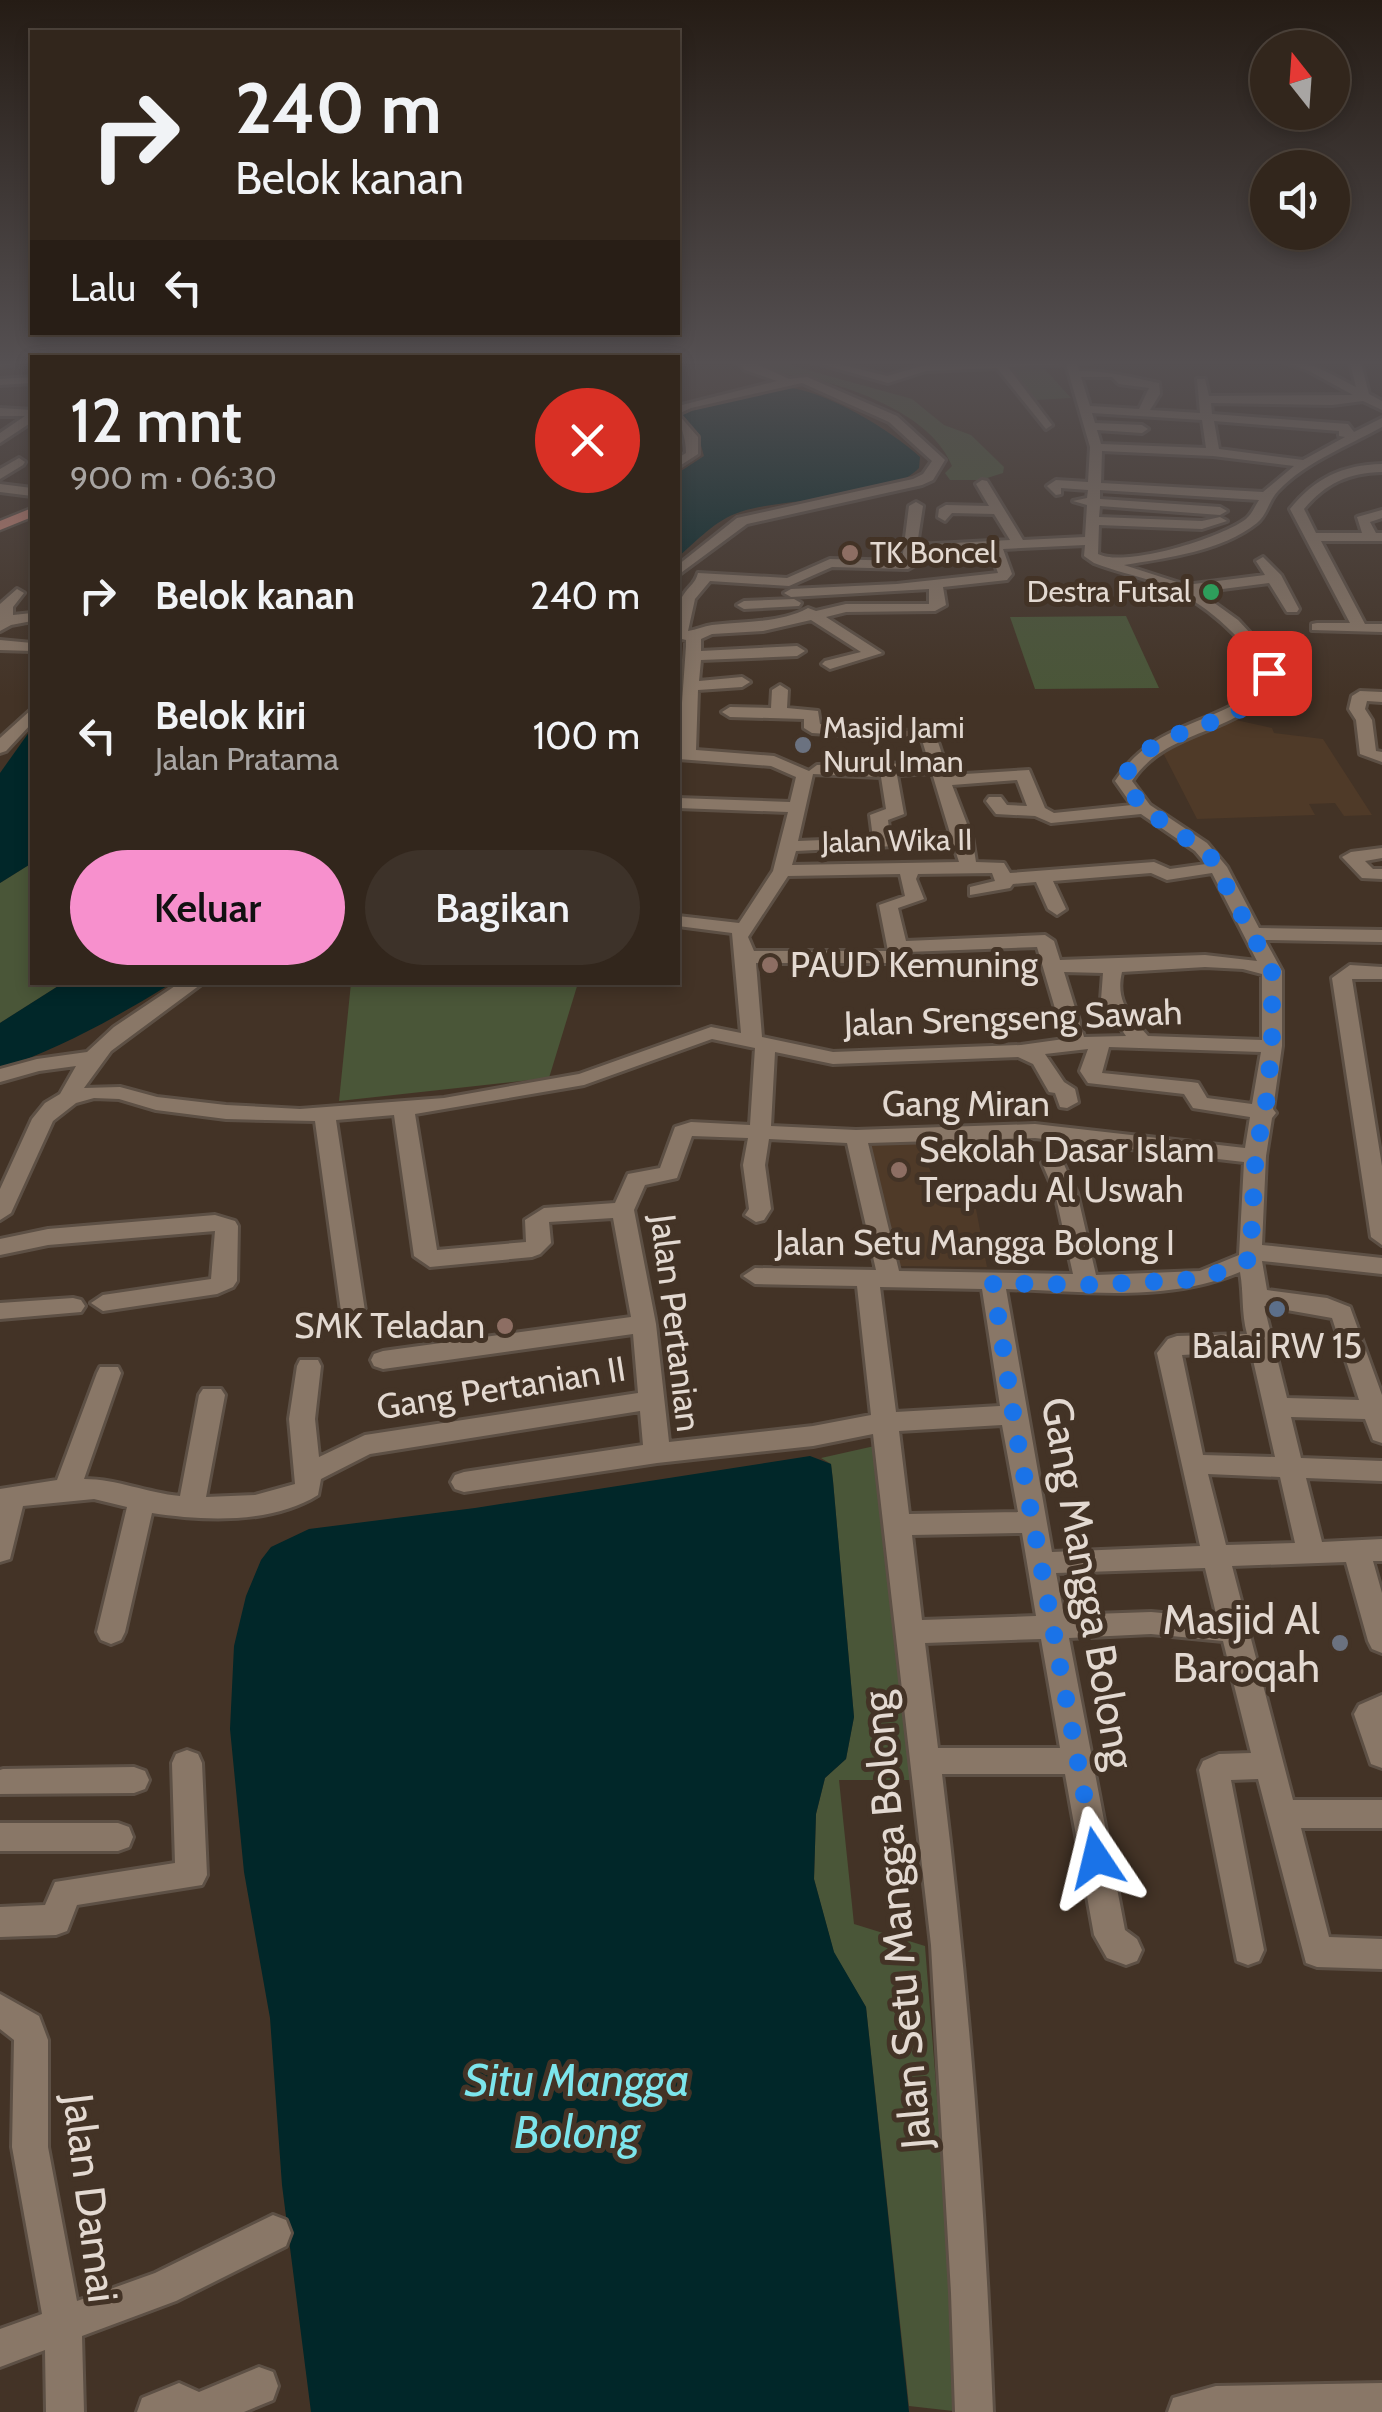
<!DOCTYPE html>
<html lang="id">
<meta charset="utf-8">
<style>
:root{--surface:#32261c;--page:#3d3229;--text:#f1f3f6;--muted:#a8a5a3;--line:#4d433b;--accent:#f790cd}
body{margin:0;font-family:Cabin,sans-serif;background:var(--page);color:var(--text);height:100vh;display:flex;flex-direction:column;font-size:38px;white-space:nowrap}
*{box-sizing:border-box;margin:0}
p{font-size:32px;color:var(--muted)}
.icon{flex:none;width:55px;height:55px;fill:none;stroke:currentColor;stroke-width:2;stroke-linecap:round;stroke-linejoin:round}
.map{position:relative;flex:1;overflow:hidden}
.side{position:absolute;left:30px;top:355px;width:650px;height:630px;display:flex;flex-direction:column;background:var(--surface);border-radius:0px;box-shadow:0 5px 15px #0003,0 0 0 2px var(--line)}
.side>*{flex:none}
.guide{position:absolute;left:30px;top:30px;width:650px;height:305px;border-radius:0px;box-shadow:0 5px 15px #0003,0 0 0 2px var(--line);background:#32261c;color:var(--text);overflow:hidden}
.needle{width:65px;rotate:343deg}
.controls{position:absolute;left:1250px;top:30px;display:grid;gap:20px}
.controls a{display:grid;place-items:center;width:100px;height:100px;border-radius:50%;background:var(--surface);box-shadow:0 5px 15px #0003,0 0 0 2px var(--line);font-size:50px}
.pin{position:absolute;display:grid;place-items:center;width:85px;height:85px;color:#fff;margin:-42px;border-radius:20px;box-shadow:0 5px 15px #0006}
.me{position:absolute;width:110px;margin:-55px;rotate:350deg;stroke-linejoin:round;filter:drop-shadow(0 0 8px #0008)}
.turn{display:flex;align-items:center;gap:35px;height:210px;padding:0 40px;font-size:45px}
.turn .icon{width:130px;height:130px;stroke-width:2.5}
.turn b{display:block;font-size:70px;line-height:85px}
.then{display:flex;align-items:center;height:95px;padding:0 40px;background:#0003;gap:20px;font-size:38px}
.round{display:grid;place-items:center;flex:none;width:105px;height:105px;border-radius:52px;background:var(--page)}
.summary{display:flex;align-items:center;justify-content:space-between;height:170px;padding:0 40px}
h1{font-size:60px;font-weight:600;line-height:75px}
.cta{display:flex;gap:20px;margin-top:auto;padding:20px 40px}
.cta a{flex:1;height:115px;border-radius:60px;background:var(--accent);color:#111;font-size:40px;font-weight:600;line-height:115px;text-align:center}
.cta a+a{background:var(--page);color:var(--text)}
ul{padding:0;list-style:none}
li{display:flex;align-items:center;gap:30px;height:140px;padding:0 40px}
li div{flex:1}
li b{display:block;font-size:38px}
li em{font-style:normal}
.map>svg:first-child{display:block}
.built{fill:#4f3a28}
.green{fill:#4a5638}
.water{fill:#012729}
.lines{fill:none;stroke-linecap:round;stroke-linejoin:round}
.minor-casing{stroke:#5d5045;stroke-width:6}
.major-casing{stroke:#5d5045;stroke-width:5}
.minor{fill:#897767;fill-rule:evenodd}
.major{fill:#ca8575;fill-rule:evenodd}
.route{stroke:#1a73e8;stroke-width:18;stroke-dasharray:0 32.4}
.education-dot{fill:#8d6e63;stroke:#433326;stroke-width:4}
.leisure-dot{fill:#2e9e5b;stroke:#433326;stroke-width:4}
.worship-dot{fill:#6b7280;stroke:#433326;stroke-width:4}
.service-dot{fill:#5c6f8a;stroke:#433326;stroke-width:4}
.labels{text-anchor:middle;stroke-width:10;stroke-linejoin:round;paint-order:stroke}
.far-poi-label{font-size:30px;fill:#e3d9d1;stroke:#433326;text-anchor:start}
.far-street-label{font-size:30px;fill:#e3d9d1;stroke:#433326}
.poi-label{font-size:35px;fill:#e3d9d1;stroke:#433326;text-anchor:start}
.street-label{font-size:35px;fill:#e3d9d1;stroke:#433326}
.near-street-label{font-size:42px;fill:#e3d9d1;stroke:#433326}
.near-poi-label{font-size:42px;fill:#e3d9d1;stroke:#433326;text-anchor:end}
.near-water-label{font-size:45px;font-style:italic;fill:#7ce5ec;stroke:#433326}
</style>
<div class="map">
<svg width="1382" height="2412" viewBox="0 0 1382 2412">
<rect width="100%" height="100%" fill="#433326"/>
<g class="built">
<path d="M1227 718 1272 728 1274 733 1323 739 1372 815 1344 816 1335 803 1309 804 1315 815 1197 819 1159 745Z"/>
<path d="M915 1135 946 1207 976 1209 987 1267 893 1266 860 1138Z"/>
</g>
<g class="green">
<path d="M721 359H781L793 366 912 399 944 425 971 435 1004 467 1003 473 981 480H950L945 473 952 466C932 415 853 387 804 377 775 372 748 373 721 359Z"/>
<path d="M1044 368 1071 398 1035 400 1009 370Z"/>
<path d="M1126 616 1159 688 1035 689 1010 617Z"/>
<path d="M32 863V982L63 983 0 1023V883Z"/>
<path d="M351 983V982L578 983 549 1078 339 1101Z"/>
<path d="M879 1445 916 1780H839L854 1924 925 1946 962 2412 909 2406 866 2007 834 1953 814 1879 816 1814 825 1778 846 1759 854 1717 833 1481 831 1464 821 1458Z"/>
</g>
<g class="water">
<path d="M782 387C824 389 889 429 920 457L919 468C885 503 787 496 740 512 715 520 697 541 678 557V473L704 456 698 435 678 417 687 409Z"/>
<path d="M32 728V863L0 883V773Z"/>
<path d="M63 983H172C117 1017 61 1048 0 1069V1023Z"/>
<path d="M810 1456 831 1464 833 1481 854 1717 846 1759 825 1778 816 1814 814 1879 834 1952 866 2007 909 2412H311L282 2185 270 2018 244 1872 230 1729 234 1646 246 1596 261 1560 271 1547 309 1529 475 1508Z"/>
</g>
<g class="lines">
<g class="minor-casing">
<g id="minor">
<path d="M734 359H746L789 379 807 377 897 416 945 460 933 480 922 485 747 524 678 575V565L737 518 913 479 923 474 932 461 889 422 802 383 691 408 678 414 698 437V454L678 467V458L686 453C686 435 678 424 678 406L777 381 745 370Z"/>
<path d="M803 359H819L887 376 925 365 991 359H1107L1077 364 1079 371C1110 371 1129 377 1159 383L1160 394 1150 410 1200 413 1197 379H1205L1209 396 1353 395 1309 371 1276 359C1306 359 1329 373 1356 387L1349 359H1360L1369 394 1382 401V410L1363 401 1332 405 1211 403 1212 414 1348 424 1354 432 1382 418V427C1350 445 1305 462 1278 491 1269 500 1267 515 1257 523 1222 551 1167 558 1124 565L1186 585 1265 575 1256 561 1263 557 1281 575 1299 609 1297 612H1287L1269 583 1199 592 1238 620 1265 649 1301 646 1309 651 1306 654 1272 658 1276 663C1265 738 1172 719 1132 781L1150 805 1207 843 1227 867 1259 928 1382 930V942L1265 940 1282 971V1046L1273 1109 1276 1113 1272 1118 1266 1156 1262 1245 1382 1258V1274L1262 1261 1267 1290 1327 1298 1350 1307 1382 1395V1443L1373 1440 1365 1419 1291 1417 1301 1458 1382 1461V1481L1306 1478 1322 1542 1382 1539V1561H1373L1382 1593V1653L1372 1649 1368 1641 1346 1562 1232 1566 1293 1800H1382V1828H1301L1329 1937 1382 1939V1969L1317 1967 1306 1963 1258 1779 1231 1780 1264 1950 1259 1961 1248 1965 1237 1961 1199 1770 1203 1761 1219 1754 1251 1753 1223 1641 1151 1634 1069 1638 1125 1930 1137 1939 1142 1950 1137 1961 1126 1965 1107 1958 1094 1935 1065 1774H942C968 1986 985 2199 993 2412H955L951 2293 931 1945 873 1434 813 1446 657 1463 464 1492 455 1489 451 1482 455 1475 464 1472 643 1445 640 1411 370 1454 321 1479 318 1495C272 1524 204 1521 152 1513L125 1632 121 1640 111 1644 101 1640 97 1632 127 1507 94 1499 23 1506 10 1559 0 1562V1489L57 1480 97 1373 100 1367H118L121 1373 84 1479C117 1479 147 1493 180 1496L199 1395 203 1389H221L225 1395 206 1497 255 1495 295 1484 289 1419 297 1366 300 1360H318L321 1366 315 1419 319 1457 365 1435 638 1393 633 1334 383 1369 374 1366 371 1360 374 1354 383 1351 631 1317 613 1218 549 1222 551 1243 540 1254 532 1257 430 1267 414 1256 394 1115 336 1120 365 1311 361 1317H345L341 1311 315 1121 226 1119 156 1110 119 1099 94 1098 76 1103 53 1121 11 1213 0 1220V1189L32 1119 45 1103 60 1094 76 1066 39 1071 0 1082V1069L37 1059 87 1052 114 1027 181 982H204L111 1051 84 1088 120 1087 157 1097 226 1105 300 1109 444 1098 579 1074 711 1027 741 1033 732 933 678 926V916L739 923 773 871 788 812 678 808V798L790 802 796 777 771 766 678 759 686 646V640L678 638C678 624 675 606 684 594 690 585 695 584 698 573L787 578 830 559 902 561 909 506 916 502 923 506 917 545 1010 540 994 514 952 513 945 521 938 517 939 509 946 505 989 506 976 484 982 480 987 481 1023 540 1085 537 1087 505 1073 501 1087 498 1088 490 1061 488V494L1056 495 1047 486 1056 480 1088 482 1090 447 1066 364 1008 367 1052 425 1046 429 997 368 926 371 888 383ZM1081 377H1112L1119 384 1149 388 1139 409 1090 406ZM1092 413 1202 420 1206 448 1101 444 1097 430 1142 433 1148 429 1142 425 1095 423ZM1214 421 1339 431V436L1345 437 1303 460 1219 449ZM1102 451 1213 456 1294 466 1263 492 1101 483ZM1100 490 1259 500C1255 506 1252 514 1246 519 1221 538 1125 568 1098 554L1099 525 1202 529 1227 521 1220 517 1202 521 1099 517 1100 506 1220 515 1227 511 1220 507 1100 499ZM1085 545 1084 556 1094 563C1114 571 1135 575 1155 582 1198 597 1232 628 1260 663L1257 684 1246 698C1196 728 1150 728 1115 781L1132 805 1054 813 1045 808 1029 770 949 775 935 733 820 724 818 711 787 708 788 690 780 685 772 690 771 708 730 707 722 712 730 717 804 719V728L812 733 922 740 929 763 817 765 809 771 774 756 696 750 698 690 742 687 750 682 742 677 699 681 701 660 797 656 805 651 797 646 701 651V639L712 634 763 631 811 620 861 652 825 661 822 664 830 669 882 653 826 617 846 612 935 611 946 605 943 587 1007 580 1012 574 1003 549ZM990 550 998 573 897 584 791 589 784 593 791 597 929 589V604H846L816 611 808 608C781 623 746 621 712 625 704 626 696 630 688 631L695 599 710 581 789 586 832 567 908 569 915 565 916 553ZM932 773 950 833 890 837 888 820 904 814 897 775ZM813 774 881 777 886 809 870 815 873 838 798 841ZM1017 780 1027 806 1007 805 1001 797H989L986 801 996 814 1035 816 1051 823 1141 814 1195 851 1206 864 1170 869 1154 862 1010 873 1004 863 976 862 972 837 952 785ZM953 843 959 862 792 865 796 851ZM992 873 995 881 970 887V895L1010 888 1013 884 1036 882 1048 909 1057 915 1066 909 1053 881 1151 873 1167 880 1212 873 1257 961 1205 955 1060 960 1054 941 1045 935 906 941 898 908 924 899 916 879 918 874ZM900 874 905 896 879 905 888 951H754L748 937 788 876ZM1037 947 1064 1039 1021 1045 833 1052 762 1037 756 963H896L903 961 907 952ZM1205 967 1243 969 1262 974V1040L1148 1036C1130 1015 1115 1002 1122 972ZM1064 972 1103 973 1101 1000 1126 1036 1084 1037ZM712 1039 755 1048 750 1125 691 1122 675 1127 660 1168 628 1174 615 1203 544 1208 525 1220 526 1242 437 1250 415 1114 584 1085ZM1109 1047 1261 1052 1252 1104 1207 1098 1198 1083 1191 1082 1102 1073ZM1088 1049 1080 1071 1088 1083 1184 1094 1193 1108 1250 1117 1245 1148 1035 1124 856 1130 771 1126 775 1052 833 1064 1018 1057 1033 1064 1049 1092 1055 1093 1060 1107 1067 1108 1078 1102 1075 1089 1064 1082 1045 1054ZM692 1136 748 1138 743 1165 749 1209 745 1215 756 1222 764 1220 771 1209 765 1165 769 1139 847 1143 876 1270 755 1268 743 1276 755 1284 857 1286 871 1415 813 1426 669 1442 656 1324 634 1210 645 1185 677 1178ZM1035 1138 1244 1162 1239 1255 1200 1271 1096 1275 1077 1193 1061 1158 1053 1156 1042 1163 1055 1193 1073 1274 899 1271 868 1143ZM1240 1272C1244 1294 1241 1312 1247 1334L1177 1336 1168 1339 1157 1353 1200 1546 1052 1552 1006 1289C1083 1291 1167 1303 1240 1272ZM880 1287 982 1289 1000 1406 896 1412ZM1264 1306 1332 1318 1359 1400 1287 1398ZM1251 1351 1275 1457 1203 1455 1182 1355ZM1002 1425 1018 1512 909 1514 899 1431ZM1208 1474 1280 1477 1295 1543 1226 1545ZM1022 1533 1036 1616 922 1620 912 1535ZM1205 1568 1217 1618 1151 1612 1064 1615 1056 1573ZM1041 1639 1060 1748H938L925 1643Z"/>
<path d="M0 361 14 364 0 367Z"/>
<path d="M32 377V383L0 385V379Z"/>
<path d="M0 408 32 410V422L0 443V433L25 416H0Z"/>
<path d="M19 458 25 462 23 465 0 479V469Z"/>
<path d="M1382 464V472C1348 473 1326 483 1304 509L1316 533H1362L1357 517 1382 510V518L1370 522 1376 533H1382V541H1321L1365 624H1382V632L1312 630V624L1317 623H1350L1290 509C1315 478 1342 465 1382 464Z"/>
<path d="M0 484 32 488V496L0 492Z"/>
<path d="M17 589 24 593 13 607V615L32 613V621L11 625 0 631V604Z"/>
<path d="M794 599 801 603 799 606 744 609 737 605 744 601Z"/>
<path d="M0 640 32 643V651L0 650Z"/>
<path d="M1360 691 1382 692V702L1367 701 1365 709 1372 720 1376 751 1382 752V762L1360 754 1356 720 1349 709 1352 696Z"/>
<path d="M32 709V723L6 751 0 753V738Z"/>
<path d="M1382 848V858L1365 861 1373 869H1382V879L1362 878 1342 857 1351 852Z"/>
<path d="M1350 965 1382 967V979H1352L1382 1166V1245L1371 1237 1332 978Z"/>
<path d="M215 1215 235 1221 238 1226 237 1281 233 1287 217 1294 103 1311 91 1303 103 1295 211 1279 215 1231 48 1245 0 1255V1239L48 1229Z"/>
<path d="M73 1298 81 1300 85 1306 81 1312 0 1319V1303Z"/>
<path d="M1382 1695V1768L1371 1764 1354 1714 1359 1705Z"/>
<path d="M187 1750 198 1754 202 1763 207 1875 202 1885 77 1905 67 1931 56 1935 0 1937V1907L45 1905 55 1882 175 1863 172 1763 176 1754Z"/>
<path d="M134 1767 145 1771 149 1780 145 1789 134 1793 0 1794V1770L3 1769Z"/>
<path d="M0 1823H118L129 1827 133 1837 129 1847 118 1851H0Z"/>
<path d="M0 1994 39 2016 48 2040V2147L77 2301 155 2273 273 2215 286 2220 291 2233 286 2246 176 2301 82 2336 84 2412H46L45 2350 0 2367V2329L42 2314 12 2147 14 2040 0 2029Z"/>
<path d="M259 2367 273 2372 278 2386 273 2400 244 2412H137L142 2398 179 2383 199 2392Z"/>
<path d="M1382 2383V2412H1168L1173 2398 1216 2386Z"/>
</g>
</g>
<g class="major-casing">
<path id="major" d="M32 508V517L0 530V521Z"/>
</g>
<use href="#minor" class="minor"/>
<use href="#major" class="major"/>
</g>
<linearGradient id="sky" x2="0" y2="1"><stop stop-color="#251c15"/><stop offset="0.52" stop-color="#555052"/><stop offset="1" stop-color="#555052" stop-opacity="0"/></linearGradient>
<rect width="1382" height="697" fill="url(#sky)"/>
<g class="lines">
<path class="route" d="M1096 1858 1016 1432 993 1283 1086 1285 1203 1279 1250 1259 1256 1149 1265 1113 1272 1046V971L1209 854 1144 809 1123 781C1149 716 1256 735 1269 673"/>
</g>
<g class="education-dot">
<circle cx="850" cy="553" r="10"/>
<circle cx="770" cy="965" r="10"/>
<circle cx="899" cy="1170" r="10"/>
<circle cx="505" cy="1326" r="10"/>
</g>
<circle class="leisure-dot" cx="1211" cy="592" r="10"/>
<g class="worship-dot">
<circle cx="803" cy="745" r="10"/>
<circle cx="1340" cy="1643" r="10"/>
</g>
<circle class="service-dot" cx="1277" cy="1309" r="10"/>
<g class="labels">
<g class="far-poi-label">
<text x="870" y="563">TK Boncel</text>
<text x="1191" y="602" text-anchor="end">Destra Futsal</text>
<text x="823" y="738">Masjid Jami<tspan x="823" dy="34">Nurul Iman</tspan></text>
</g>
<g class="far-street-label">
<text transform="translate(897 841) rotate(-1)" y="10">Jalan Wika II</text>
</g>
<g class="poi-label">
<text x="790" y="977">PAUD Kemuning</text>
<text x="919" y="1162">Sekolah Dasar Islam<tspan x="919" dy="40">Terpadu Al Uswah</tspan></text>
<text x="485" y="1338" text-anchor="end">SMK Teladan</text>
<text x="1277" y="1358" text-anchor="middle">Balai RW 15</text>
</g>
<g class="street-label">
<text transform="translate(1013 1018) rotate(-2)" y="12">Jalan Srengseng Sawah</text>
<text x="966" y="1116">Gang Miran</text>
<text x="975" y="1255">Jalan Setu Mangga Bolong I</text>
<text transform="translate(676 1323) rotate(83)" y="12">Jalan Pertanian</text>
<text transform="translate(501 1388) rotate(-9)" y="12">Gang Pertanian II</text>
</g>
<g class="near-street-label">
<text transform="translate(1089 1583) rotate(80)" y="15">Gang Mangga Bolong</text>
<text transform="translate(896 1920) rotate(-95)" y="15">Jalan Setu Mangga Bolong</text>
<text transform="translate(91 2198) rotate(83)" y="15">Jalan Damai</text>
</g>
<g class="near-poi-label">
<text x="1320" y="1634">Masjid Al<tspan x="1320" dy="48">Baroqah</tspan></text>
</g>
<g class="near-water-label">
<text x="577" y="2096">Situ Mangga<tspan x="577" dy="52">Bolong</tspan></text>
</g>
</g>
</svg>
<div class="controls">
<a><svg class="needle" viewBox="-14 -14 28 28"><path d="M0-13l5 13h-10z" fill="#e53935"/><path d="M0 13l5-13h-10z" fill="#a8a5a3"/></svg></a>
<a><svg class="icon" aria-label="sound" viewBox="0 0 24 24"><path d="M4 9h4l5-4v14l-5-4H4zM17 9q2 3 0 6"/></svg></a>
</div>
<div class="pin" style="left:1269px;top:673px;background:#d93025"><svg class="icon" aria-label="arrive" viewBox="0 0 24 24"><path d="M6 21V4h12l-3 4 3 4H6"/></svg></div>
<svg class="me" style="left:1096px;top:1858px" viewBox="-20 -20 40 40"><path d="M0-17L14 15 0 8-14 15z" fill="#1a73e8" stroke="#fff" stroke-width="4"/></svg>
<div class="guide">
<div class="turn"><svg class="icon" aria-label="right" viewBox="0 0 24 24"><path d="M7 20v-9h11M14 6l5 5-5 5"/></svg><div><b>240 m</b>Belok kanan</div></div>
<div class="then">Lalu<svg class="icon" aria-label="left" viewBox="0 0 24 24"><path d="M17 20v-9H6M10 6l-5 5 5 5"/></svg></div>
</div>
<section class="side">
<div class="summary"><div><h1>12 mnt</h1><p>900 m · 06:30</p></div><a class="round" style="background:#d93025;color:#fff"><svg class="icon" aria-label="close" viewBox="0 0 24 24"><path d="M6 6l12 12M18 6L6 18"/></svg></a></div>
<ul>
<li><svg class="icon" aria-label="right" viewBox="0 0 24 24"><path d="M7 20v-9h11M14 6l5 5-5 5"/></svg><div><b>Belok kanan</b></div><em>240 m</em></li>
<li><svg class="icon" aria-label="left" viewBox="0 0 24 24"><path d="M17 20v-9H6M10 6l-5 5 5 5"/></svg><div><b>Belok kiri</b><p>Jalan Pratama</p></div><em>100 m</em></li>
</ul>
<div class="cta"><a>Keluar</a><a>Bagikan</a></div>
</section>
</div>
